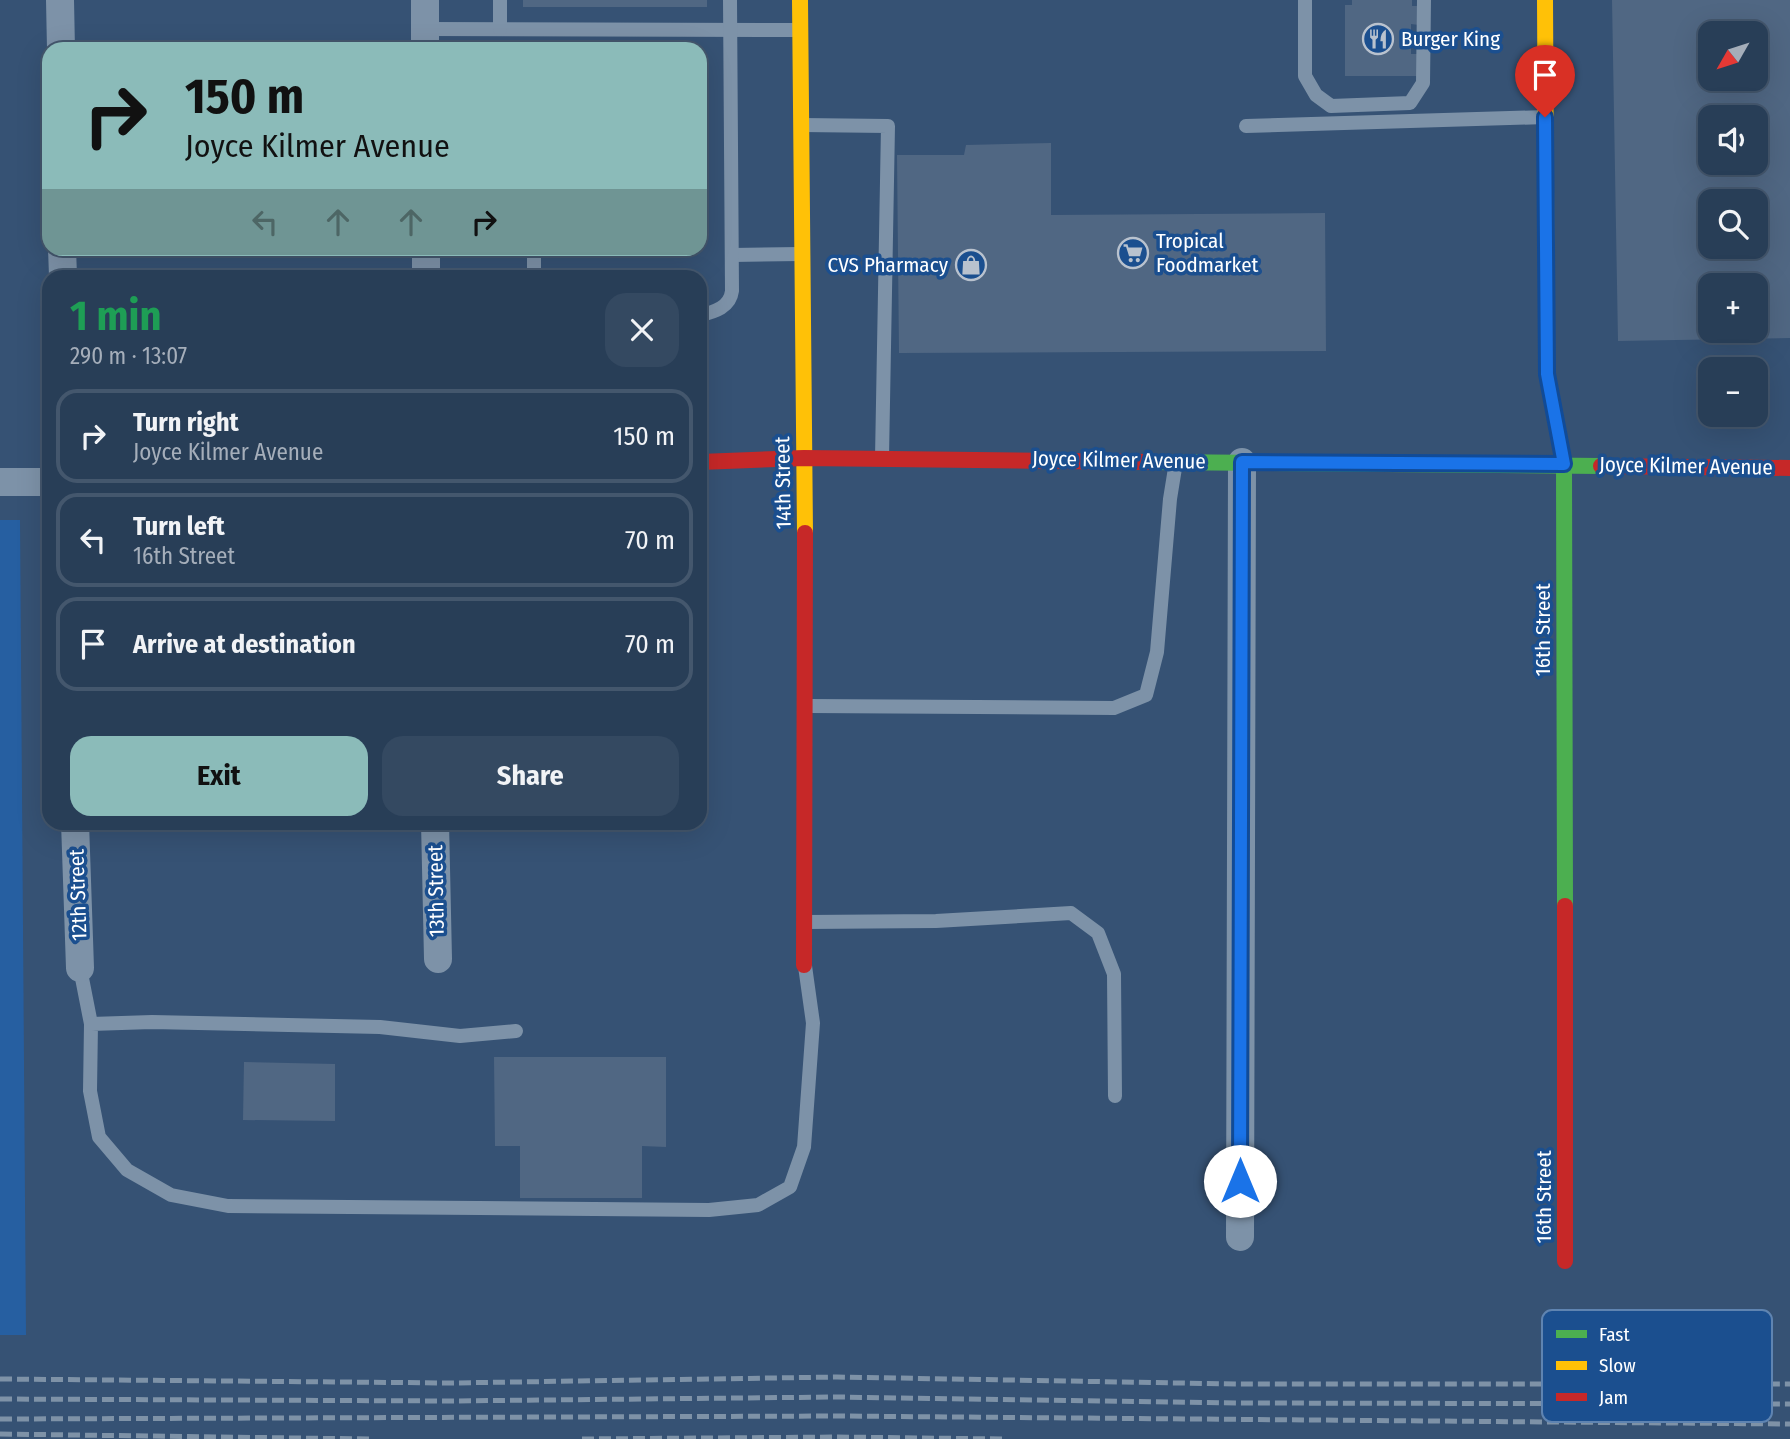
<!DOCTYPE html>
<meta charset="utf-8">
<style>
:root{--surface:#283e57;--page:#344961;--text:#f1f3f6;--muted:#a5aeba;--line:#44576d;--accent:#8bbbb9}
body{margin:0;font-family:"Fira Sans Condensed",sans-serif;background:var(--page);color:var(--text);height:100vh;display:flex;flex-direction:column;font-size:26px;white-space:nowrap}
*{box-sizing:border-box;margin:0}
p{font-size:23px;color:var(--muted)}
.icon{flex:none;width:38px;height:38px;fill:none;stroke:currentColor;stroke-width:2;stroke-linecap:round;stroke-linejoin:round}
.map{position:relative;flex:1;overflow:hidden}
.details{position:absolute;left:42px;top:270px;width:665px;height:560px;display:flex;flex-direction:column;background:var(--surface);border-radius:21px;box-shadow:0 7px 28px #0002,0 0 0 2px var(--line)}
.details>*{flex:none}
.banner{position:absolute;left:42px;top:42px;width:665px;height:214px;border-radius:21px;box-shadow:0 7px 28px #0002,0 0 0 2px var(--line);background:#8bbbb9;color:#111;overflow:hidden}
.needle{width:46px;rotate:231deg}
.fabs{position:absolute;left:1698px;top:21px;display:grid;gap:14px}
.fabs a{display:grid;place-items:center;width:70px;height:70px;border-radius:14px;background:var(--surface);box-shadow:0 7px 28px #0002,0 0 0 2px var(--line);font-size:35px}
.pin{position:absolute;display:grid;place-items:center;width:60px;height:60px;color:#fff;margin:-72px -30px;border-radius:50% 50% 50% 0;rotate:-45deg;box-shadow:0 0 7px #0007}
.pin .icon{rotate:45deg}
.me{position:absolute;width:77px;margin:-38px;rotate:0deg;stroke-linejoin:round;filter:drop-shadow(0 0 5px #0008)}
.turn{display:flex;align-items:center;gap:24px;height:147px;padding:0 28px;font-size:32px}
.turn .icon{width:91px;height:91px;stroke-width:2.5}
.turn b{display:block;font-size:49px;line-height:60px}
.lanes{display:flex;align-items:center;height:66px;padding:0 28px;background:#0003;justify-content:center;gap:35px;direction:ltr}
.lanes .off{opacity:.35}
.round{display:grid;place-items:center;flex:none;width:74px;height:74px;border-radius:21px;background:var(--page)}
.summary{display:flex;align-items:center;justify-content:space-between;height:119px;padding:0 28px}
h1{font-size:42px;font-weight:700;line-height:52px;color:#1e9e55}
.button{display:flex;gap:14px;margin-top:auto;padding:14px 28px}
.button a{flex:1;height:80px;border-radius:21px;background:var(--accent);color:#111;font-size:28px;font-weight:700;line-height:80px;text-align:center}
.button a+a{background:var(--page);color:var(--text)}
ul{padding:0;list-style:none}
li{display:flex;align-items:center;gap:21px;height:94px;margin:0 14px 10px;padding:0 14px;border:4px solid var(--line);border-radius:21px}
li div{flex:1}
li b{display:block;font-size:26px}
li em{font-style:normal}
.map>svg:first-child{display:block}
.green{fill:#265fa1}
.building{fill:#506783;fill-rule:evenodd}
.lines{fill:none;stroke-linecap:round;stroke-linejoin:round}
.lane{stroke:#7d92a8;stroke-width:14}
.street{stroke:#7d92a8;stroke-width:28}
.fast{stroke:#4caf50;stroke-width:16}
.slow{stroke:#ffc107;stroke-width:16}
.jam{stroke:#c62828;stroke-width:16}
.rail{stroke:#7e92a7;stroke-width:5;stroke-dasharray:12 5;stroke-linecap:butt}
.route-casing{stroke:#114b97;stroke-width:18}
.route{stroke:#1a73e8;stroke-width:12}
.labels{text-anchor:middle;stroke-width:7;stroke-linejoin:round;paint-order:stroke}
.poi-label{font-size:21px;fill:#fff;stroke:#1b4f8f;text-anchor:start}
.street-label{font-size:21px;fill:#fff;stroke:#1b4f8f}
.key{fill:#1b4f8f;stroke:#5f84b1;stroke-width:2}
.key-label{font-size:19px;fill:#fff}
</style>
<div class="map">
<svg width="1790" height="1439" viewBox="0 0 1790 1439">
<rect width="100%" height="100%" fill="#365274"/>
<path class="green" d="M0 520H20L26 1335H0Z"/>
<g class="building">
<rect x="523" y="0" width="184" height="7"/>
<path d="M1352 0H1412V6H1419V25L1411 24V54H1418L1419 76H1345V5H1352Z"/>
<path d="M1612 0H1790V338L1618 341ZM1710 33H1755V79H1710ZM1710 117H1755V163H1710ZM1710 201H1755V247H1710ZM1710 285H1755V331H1710Z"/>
<path d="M1051 143V215L1325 213 1326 351 899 353 897 155H964L966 145Z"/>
<path d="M494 1057H666V1147L642 1146V1198H520V1146H495Z"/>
<path d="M244 1062 335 1064V1121L243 1120Z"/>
</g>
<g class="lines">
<g class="lane">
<path d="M1305 0V76L1316 95 1331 106 1410 103 1423 83 1424 0"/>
<path d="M425 29 799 30"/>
<path d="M500 29V0"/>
<path d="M802 125 888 126 882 458"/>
<path d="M1246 126 1545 117"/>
<path d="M534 255V276"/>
<path d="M732 255 800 254"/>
<path d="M700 315C715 312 730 307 732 291L730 0"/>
<path d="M809 706 1114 708 1146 695 1157 652 1170 499 1176 462"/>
<path d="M807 922 936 921 1071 913 1098 933 1114 974 1115 1096"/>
<path d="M80 968 91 1024"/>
<path d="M516 1031 460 1036 380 1027 152 1022 91 1024 90 1091 99 1137 127 1170 171 1195 228 1206 709 1210 758 1205 790 1187 804 1147 813 1023 805 966"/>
</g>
<g class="street">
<path d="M60 0 61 49"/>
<path d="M425 0V49"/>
<path d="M62 248 63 276"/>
<path d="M426 248V276"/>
<path d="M0 482H49"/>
<path d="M75 822 80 968"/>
<path d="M435 822 438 959"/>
<path d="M1240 1237 1242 462"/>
</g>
<g class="fast">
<path d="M1151 462 1601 466"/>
<path d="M1564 464 1565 906"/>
</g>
<g class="slow">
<path d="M800 0 805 533"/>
<path d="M1545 0 1547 374 1564 464"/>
</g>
<g class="jam">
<path d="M700 462 804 458 1151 462"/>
<path d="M1601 466 1790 468"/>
<path d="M1565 906V1261"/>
<path d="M804 965 805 533"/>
</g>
<g class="rail">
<path d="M0 1379 451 1383 837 1377 1236 1384H1790"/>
<path d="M0 1399 449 1401 837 1397 1236 1403 1790 1404"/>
<path d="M0 1419 837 1416 1790 1424"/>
<path d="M0 1434 369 1439"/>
<path d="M582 1439 837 1437 1003 1439"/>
</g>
</g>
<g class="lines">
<g class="route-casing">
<path id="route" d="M1240 1181 1242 462 1564 464 1547 374 1545 117"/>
</g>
<use href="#route" class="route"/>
</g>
<defs>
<g id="restaurant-ring" transform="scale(1.575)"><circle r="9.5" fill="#1b4f8f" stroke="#b9c2ce" stroke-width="1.5"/><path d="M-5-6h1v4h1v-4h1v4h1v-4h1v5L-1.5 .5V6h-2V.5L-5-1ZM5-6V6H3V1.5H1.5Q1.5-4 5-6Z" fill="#b9c2ce"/></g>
<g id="supermarket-ring" transform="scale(1.575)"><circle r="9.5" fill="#1b4f8f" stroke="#b9c2ce" stroke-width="1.5"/><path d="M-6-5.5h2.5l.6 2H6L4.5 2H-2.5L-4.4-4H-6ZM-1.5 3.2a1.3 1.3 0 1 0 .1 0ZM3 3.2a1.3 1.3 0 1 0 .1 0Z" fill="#b9c2ce"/></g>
<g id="shop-ring" transform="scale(1.575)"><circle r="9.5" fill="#1b4f8f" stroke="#b9c2ce" stroke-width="1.5"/><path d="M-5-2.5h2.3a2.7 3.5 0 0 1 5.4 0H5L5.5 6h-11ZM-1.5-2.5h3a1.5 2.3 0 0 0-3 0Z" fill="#b9c2ce"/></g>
</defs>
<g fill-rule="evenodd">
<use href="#restaurant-ring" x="1378" y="39"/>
<use href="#supermarket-ring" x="1133" y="253"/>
<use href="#shop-ring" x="971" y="265"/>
</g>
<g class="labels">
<g class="poi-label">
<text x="1401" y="46">Burger King</text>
<text x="1156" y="248">Tropical<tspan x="1156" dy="24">Foodmarket</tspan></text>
<text x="948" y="272" text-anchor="end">CVS Pharmacy</text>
</g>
<g class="street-label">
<text transform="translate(1119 460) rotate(1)" y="7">Joyce Kilmer Avenue</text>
<text transform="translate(1686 466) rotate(1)" y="7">Joyce Kilmer Avenue</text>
<text transform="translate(783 483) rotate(-91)" y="7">14th Street</text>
<text transform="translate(1543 630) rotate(-90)" y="7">16th Street</text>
<text transform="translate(436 891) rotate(-91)" y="7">13th Street</text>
<text transform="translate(78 895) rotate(-92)" y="7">12th Street</text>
<text transform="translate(1544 1197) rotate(-90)" y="7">16th Street</text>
</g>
</g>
<rect x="1542" y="1310" width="230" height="112" rx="10" class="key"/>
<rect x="1556" y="1330" width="31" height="8" fill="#4caf50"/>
<rect x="1556" y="1361" width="31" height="9" fill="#ffc107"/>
<rect x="1556" y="1393" width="31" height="8" fill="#c62828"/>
<g class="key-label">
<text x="1599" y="1341">Fast</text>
<text x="1599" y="1372">Slow</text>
<text x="1599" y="1404">Jam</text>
</g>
</svg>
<div class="fabs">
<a><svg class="needle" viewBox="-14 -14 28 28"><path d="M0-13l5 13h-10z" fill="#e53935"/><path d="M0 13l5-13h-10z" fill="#a5aeba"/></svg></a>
<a><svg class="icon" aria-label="sound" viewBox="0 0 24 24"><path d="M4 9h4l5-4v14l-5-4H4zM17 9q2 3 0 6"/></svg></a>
<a><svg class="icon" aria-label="search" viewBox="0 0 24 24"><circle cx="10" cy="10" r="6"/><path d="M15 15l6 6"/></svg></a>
<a>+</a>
<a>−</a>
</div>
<div class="pin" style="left:1545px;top:117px;background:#d93025"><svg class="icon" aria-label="arrive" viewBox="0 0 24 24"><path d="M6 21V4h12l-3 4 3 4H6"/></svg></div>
<svg class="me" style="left:1240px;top:1181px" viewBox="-20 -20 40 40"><circle r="19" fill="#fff"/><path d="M0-13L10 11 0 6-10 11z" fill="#1a73e8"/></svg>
<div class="banner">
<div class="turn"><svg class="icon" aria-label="right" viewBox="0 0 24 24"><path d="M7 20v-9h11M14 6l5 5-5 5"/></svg><div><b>150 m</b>Joyce Kilmer Avenue</div></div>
<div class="lanes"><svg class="icon off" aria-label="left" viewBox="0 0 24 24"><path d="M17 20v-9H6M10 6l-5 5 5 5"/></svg><svg class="icon off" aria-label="ahead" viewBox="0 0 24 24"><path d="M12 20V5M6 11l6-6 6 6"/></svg><svg class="icon off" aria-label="ahead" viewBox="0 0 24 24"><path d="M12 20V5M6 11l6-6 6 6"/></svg><svg class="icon" aria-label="right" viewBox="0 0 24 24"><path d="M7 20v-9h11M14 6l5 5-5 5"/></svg></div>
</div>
<section class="details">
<div class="summary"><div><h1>1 min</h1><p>290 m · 13:07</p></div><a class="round"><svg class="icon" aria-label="close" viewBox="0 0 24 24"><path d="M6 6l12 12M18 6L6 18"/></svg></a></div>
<ul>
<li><svg class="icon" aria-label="right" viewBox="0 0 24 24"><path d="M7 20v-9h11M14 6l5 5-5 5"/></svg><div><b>Turn right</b><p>Joyce Kilmer Avenue</p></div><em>150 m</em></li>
<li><svg class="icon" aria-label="left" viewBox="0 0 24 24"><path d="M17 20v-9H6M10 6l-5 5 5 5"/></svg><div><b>Turn left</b><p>16th Street</p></div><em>70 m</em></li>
<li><svg class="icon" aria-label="arrive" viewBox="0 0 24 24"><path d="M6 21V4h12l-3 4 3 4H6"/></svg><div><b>Arrive at destination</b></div><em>70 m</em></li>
</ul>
<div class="button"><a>Exit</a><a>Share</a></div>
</section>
</div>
